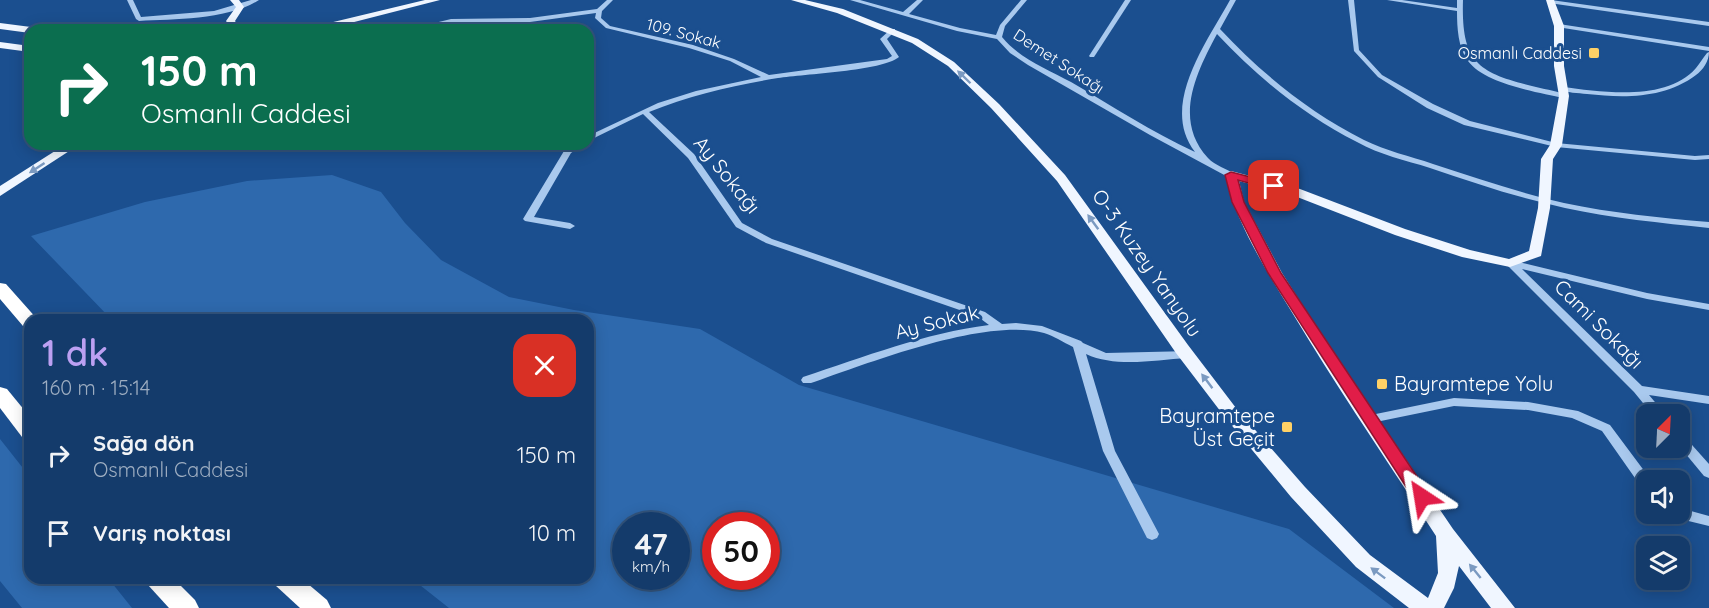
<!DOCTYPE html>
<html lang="tr">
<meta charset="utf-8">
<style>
:root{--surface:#143b6b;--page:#214673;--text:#f1f3f6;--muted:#9dadc1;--line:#33557e;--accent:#bca0f2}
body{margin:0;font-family:Quicksand,sans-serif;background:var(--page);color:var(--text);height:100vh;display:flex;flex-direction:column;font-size:22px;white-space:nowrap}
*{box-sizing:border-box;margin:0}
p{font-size:20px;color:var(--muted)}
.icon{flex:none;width:33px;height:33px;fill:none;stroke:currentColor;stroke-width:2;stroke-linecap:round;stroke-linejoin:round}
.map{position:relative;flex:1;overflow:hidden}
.side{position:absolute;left:24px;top:314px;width:570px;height:270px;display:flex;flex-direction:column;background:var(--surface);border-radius:18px;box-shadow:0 3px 15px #0003,0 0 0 2px var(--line)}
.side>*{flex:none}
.top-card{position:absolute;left:24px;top:24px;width:570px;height:126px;border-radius:18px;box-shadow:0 3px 15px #0003,0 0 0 2px var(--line);background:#0b6e4f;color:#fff;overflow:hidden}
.needle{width:39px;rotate:24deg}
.controls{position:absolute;left:1636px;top:404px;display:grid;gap:12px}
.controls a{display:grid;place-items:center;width:54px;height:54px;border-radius:12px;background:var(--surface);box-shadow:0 3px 15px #0003,0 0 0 2px var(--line);font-size:30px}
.speed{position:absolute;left:612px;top:512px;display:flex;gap:12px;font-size:30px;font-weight:700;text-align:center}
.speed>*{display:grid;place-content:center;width:78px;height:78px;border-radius:50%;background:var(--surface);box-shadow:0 3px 15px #0003,0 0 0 2px var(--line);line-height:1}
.speed small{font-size:15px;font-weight:400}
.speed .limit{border:9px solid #d22;background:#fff;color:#111}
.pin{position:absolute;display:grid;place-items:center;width:51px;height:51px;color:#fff;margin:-26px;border-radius:12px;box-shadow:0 3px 9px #0006}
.me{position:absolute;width:66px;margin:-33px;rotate:327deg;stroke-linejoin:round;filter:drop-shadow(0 0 4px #0008)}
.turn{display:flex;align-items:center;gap:21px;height:126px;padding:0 18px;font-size:27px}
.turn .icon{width:78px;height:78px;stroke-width:2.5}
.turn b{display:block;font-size:42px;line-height:51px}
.round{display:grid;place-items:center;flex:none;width:63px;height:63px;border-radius:18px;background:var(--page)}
.head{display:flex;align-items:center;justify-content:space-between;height:102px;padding:0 18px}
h1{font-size:36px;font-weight:600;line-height:45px;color:var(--accent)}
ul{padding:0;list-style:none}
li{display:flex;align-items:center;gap:18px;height:78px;padding:0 18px}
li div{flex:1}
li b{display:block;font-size:22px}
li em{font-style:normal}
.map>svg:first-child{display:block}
.green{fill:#2e69ad;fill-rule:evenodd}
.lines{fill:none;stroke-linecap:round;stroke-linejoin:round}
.minor{fill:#a9c9ee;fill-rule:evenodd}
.major{fill:#f0f6ff;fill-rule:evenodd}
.highway{fill:#fff;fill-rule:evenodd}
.oneway{fill:#7b9ac1}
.route{fill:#e11d48;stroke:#92132f;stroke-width:1.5}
.poi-dot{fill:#ffd166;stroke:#1b4f8f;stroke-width:2}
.labels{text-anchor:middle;stroke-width:6;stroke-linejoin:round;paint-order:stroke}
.far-street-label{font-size:16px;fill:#fff;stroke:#1b4f8f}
.far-poi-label{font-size:16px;fill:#fff;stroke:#1b4f8f;text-anchor:end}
.street-label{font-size:20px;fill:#fff;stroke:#1b4f8f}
.poi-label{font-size:20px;fill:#fff;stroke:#1b4f8f;text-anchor:start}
</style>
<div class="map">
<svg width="1709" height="608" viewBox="0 0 1709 608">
<rect width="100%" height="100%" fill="#1b4f8f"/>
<g class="green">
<path d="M332 175 381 192 405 223 441 260 509 297 574 310 700 329 799 385 1289 529 1394 608H449L411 578H588V320L111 319 31 236 145 202 247 181ZM626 525H676V576H626ZM716 525H766V576H716Z"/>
<path d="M0 439 30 477V578H108L132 608H22L0 581Z"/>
</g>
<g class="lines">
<g class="minor">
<path d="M127 0H133L141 17 214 11 251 0H259C228 20 175 19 139 21L136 19Z"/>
<path d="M607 0H613L602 11 601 18 610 26 693 45 734 59 769 75 887 59 892 56 880 39 891 29H895V31L887 39 899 57C882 71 804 74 778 78 735 85 690 95 649 112L694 154 742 223 772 239 985 312 1002 324 1016 323 1042 326 1081 341 1083 343 1106 353 1191 351 1193 354 1191 357 1187 358C1155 360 1116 368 1086 354L1115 451 1159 534 1157 538 1152 540 1147 538 1103 451 1073 347C1063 342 1054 336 1044 333 985 317 869 363 811 383H803L801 380 803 377C864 357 925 333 989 325L977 316 766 243 736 227 688 158 643 114 588 141V136L658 103 696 91 761 77 730 61 689 48 606 28 595 18 596 13 530 22 451 23 418 30H406L451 19 530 18 597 9Z"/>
<path d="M850 0H860L903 12 917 0H923L909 14 960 28 996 35 1000 25 1021 0H1027L1005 26 1002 37C1020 59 1047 69 1071 82 1112 106 1152 132 1195 152 1159 106 1207 42 1230 0H1236L1220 29C1262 74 1309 112 1364 140 1386 151 1410 156 1433 164 1476 178 1520 193 1564 203 1612 213 1660 218 1709 222V228C1661 223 1612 218 1565 208 1519 198 1474 183 1430 168 1405 160 1380 155 1357 142 1304 115 1257 77 1217 34 1196 73 1173 120 1208 158 1215 166 1227 168 1235 175L1231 178 1228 177 1150 135 1028 65 1010 53 997 39 957 31Z"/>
<path d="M1125 0H1131L1094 57H1090L1089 56Z"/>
<path d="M1348 0H1354L1359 50 1382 75 1433 104 1470 121 1556 143 1695 156 1709 155V159L1695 160 1556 147 1464 125 1427 108 1378 77 1354 51Z"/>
<path d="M1387 0H1402L1457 8V0H1463C1461 63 1478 73 1536 87 1547 90 1559 91 1568 96L1564 98C1537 92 1485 84 1468 61 1458 48 1457 28 1457 11Z"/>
<path d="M1551 0 1709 22V26L1549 3 1548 2Z"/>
<path d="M331 23 354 29 355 30H344L329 26V24Z"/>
<path d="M1559 24 1709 47V51L1557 27V25Z"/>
<path d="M1709 52C1709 61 1703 70 1696 75 1664 99 1624 98 1587 94 1578 93 1567 93 1559 89L1563 87C1602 92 1667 102 1696 68 1700 63 1703 58 1707 53Z"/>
<path d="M574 144H584L571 153 534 217 570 223 575 226 570 229 525 221 523 219 564 151Z"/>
<path d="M1510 260 1647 293 1709 304V310L1647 299 1522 269 1642 386 1709 396V404L1649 395 1665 414H1652L1634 392 1505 263Z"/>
<path d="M1454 398 1528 402 1578 411 1610 425 1651 480H1647V489L1642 488 1602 431 1572 418 1528 410 1454 406 1371 423 1367 422 1365 419 1367 416 1371 415Z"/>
<path d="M1680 434 1684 436 1709 464V478L1704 476 1680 447Z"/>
<path d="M1680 508 1709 516V526L1672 517 1670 513H1680Z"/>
</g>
<g class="major">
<path d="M230 0H239L244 7 235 21 237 24 257 30 231 28 226 21 236 7Z"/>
<path d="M425 0H440L323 30H273L278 27 325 24Z"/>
<path d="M791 0H805L843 9 918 39 954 62 999 104 1065 175 1188 345 1236 408 1305 487 1370 555 1428 598 1438 573 1436 536C1388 462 1338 389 1293 314 1266 270 1237 225 1225 175L1231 171 1300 189 1405 229 1470 250 1509 259 1529 251 1538 208 1541 159 1550 145 1559 96 1554 66V26L1546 0H1554L1564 26V66L1569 96 1562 145 1553 159 1550 208 1541 256 1510 267 1462 257 1395 235 1292 195 1239 181 1244 202 1282 273 1322 336 1453 529 1515 608H1491L1459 566 1454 588 1444 608H1409L1356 567 1291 497 1224 416 1176 353 1057 181 991 108 948 66 912 43 837 13Z"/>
<path d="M0 23 31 27 36 30H30V33L0 29Z"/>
<path d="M0 42 30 46V52L0 48Z"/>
<path d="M66 144H80L0 196V186Z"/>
</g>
<g class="highway">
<path d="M0 283 6 284 38 320H30V328L23 326 0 299Z"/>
<path d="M0 387 7 389 30 417V440L22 437 0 408Z"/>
<path d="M144 578H173L195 600 199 608H169L148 585Z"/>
<path d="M271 578H301L327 600 331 608H300L275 585Z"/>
</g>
</g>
<defs><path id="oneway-solid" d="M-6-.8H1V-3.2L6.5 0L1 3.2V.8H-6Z" transform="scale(1.5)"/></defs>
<g class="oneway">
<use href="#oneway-solid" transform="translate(964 77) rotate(-136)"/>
<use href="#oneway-solid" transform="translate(37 168) rotate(147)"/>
<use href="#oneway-solid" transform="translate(1093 222) rotate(-126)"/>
<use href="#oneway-solid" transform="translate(1207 381) rotate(-127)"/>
<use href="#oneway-solid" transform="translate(1475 571) rotate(-129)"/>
<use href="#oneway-solid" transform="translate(1378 573) rotate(-143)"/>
</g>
<path class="route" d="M1231 172 1278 184 1280 186 1274 190 1238 180 1244 202 1281 273 1428 493 1430 497 1428 502 1422 504 1416 502 1268 273 1232 202 1225 175Z"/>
<g class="poi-dot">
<rect x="1588" y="47" width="12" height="12" rx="3"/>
<rect x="1376" y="378" width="12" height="12" rx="3"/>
<rect x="1281" y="421" width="12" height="12" rx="3"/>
</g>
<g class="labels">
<g class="far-street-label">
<text transform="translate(684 33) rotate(15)" y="6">109. Sokak</text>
<text transform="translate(1059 61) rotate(33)" y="6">Demet Sokağı</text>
</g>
<g class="far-poi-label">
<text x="1582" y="59">Osmanlı Caddesi</text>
</g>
<g class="street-label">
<text transform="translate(727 175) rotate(51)" y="7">Ay Sokağı</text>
<text transform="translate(1147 263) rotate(55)" y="7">O-3 Kuzey Yanyolu</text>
<text transform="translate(937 322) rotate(-14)" y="7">Ay Sokak</text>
<text transform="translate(1599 324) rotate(45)" y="7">Cami Sokağı</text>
</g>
<g class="poi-label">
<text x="1394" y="391">Bayramtepe Yolu</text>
<text x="1275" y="423" text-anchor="end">Bayramtepe<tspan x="1275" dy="23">Üst Geçit</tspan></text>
</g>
</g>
</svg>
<div class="controls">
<a><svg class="needle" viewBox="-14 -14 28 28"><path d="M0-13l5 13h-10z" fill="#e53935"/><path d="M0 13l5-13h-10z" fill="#9dadc1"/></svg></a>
<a><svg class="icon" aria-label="sound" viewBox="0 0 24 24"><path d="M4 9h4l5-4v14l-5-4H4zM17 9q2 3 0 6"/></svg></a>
<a><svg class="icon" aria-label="layers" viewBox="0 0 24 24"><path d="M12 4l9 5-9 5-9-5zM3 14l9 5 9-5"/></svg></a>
</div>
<div class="speed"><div>47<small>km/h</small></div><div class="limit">50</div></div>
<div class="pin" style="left:1274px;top:186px;background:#d93025"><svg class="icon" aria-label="arrive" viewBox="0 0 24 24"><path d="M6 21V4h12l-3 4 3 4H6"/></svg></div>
<svg class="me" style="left:1422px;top:497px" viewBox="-20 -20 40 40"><path d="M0-17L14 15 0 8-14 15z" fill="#e11d48" stroke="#fff" stroke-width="4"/></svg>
<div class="top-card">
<div class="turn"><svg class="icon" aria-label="right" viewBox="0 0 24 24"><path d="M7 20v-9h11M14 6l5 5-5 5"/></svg><div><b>150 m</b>Osmanlı Caddesi</div></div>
</div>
<section class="side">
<div class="head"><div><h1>1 dk</h1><p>160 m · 15:14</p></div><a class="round" style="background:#d93025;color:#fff"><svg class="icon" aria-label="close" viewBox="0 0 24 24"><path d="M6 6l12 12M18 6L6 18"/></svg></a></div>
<ul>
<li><svg class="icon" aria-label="right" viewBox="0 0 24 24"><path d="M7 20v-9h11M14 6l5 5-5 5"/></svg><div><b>Sağa dön</b><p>Osmanlı Caddesi</p></div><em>150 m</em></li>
<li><svg class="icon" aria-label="arrive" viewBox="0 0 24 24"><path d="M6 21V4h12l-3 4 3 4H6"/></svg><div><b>Varış noktası</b></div><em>10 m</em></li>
</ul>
</section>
</div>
